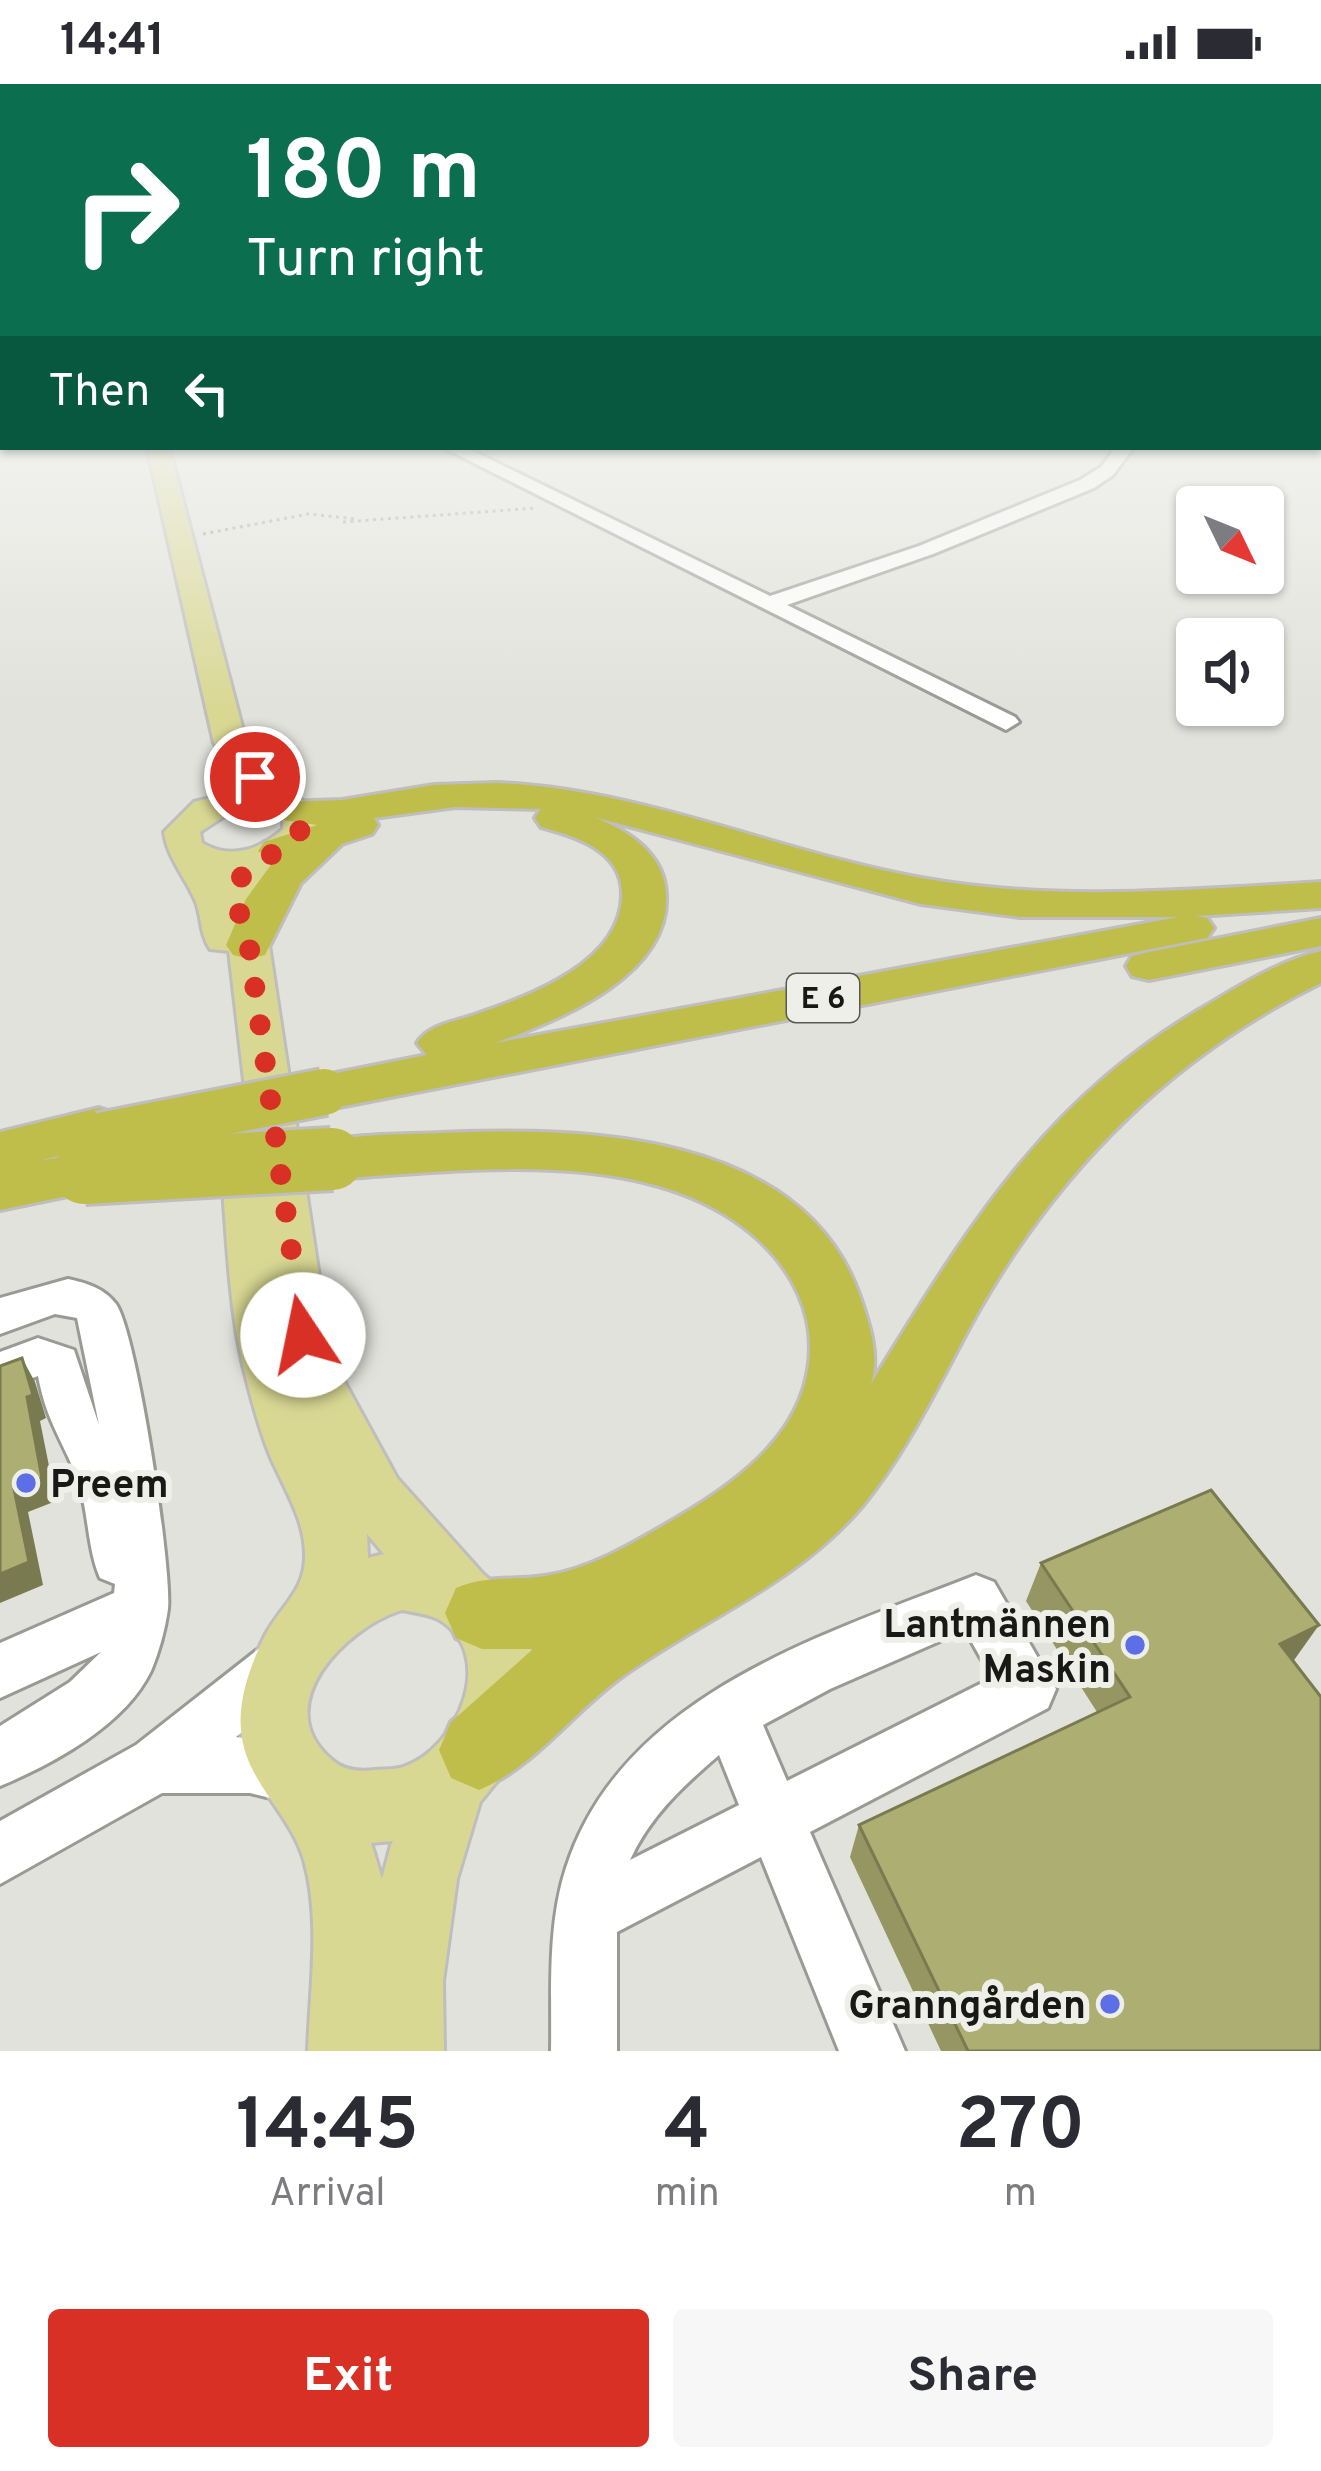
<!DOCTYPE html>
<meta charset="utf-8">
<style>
:root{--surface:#fff;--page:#f7f7f7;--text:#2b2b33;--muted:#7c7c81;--accent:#d93025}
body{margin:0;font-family:Overpass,sans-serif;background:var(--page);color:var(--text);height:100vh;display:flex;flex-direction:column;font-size:45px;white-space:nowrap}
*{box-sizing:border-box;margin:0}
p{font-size:39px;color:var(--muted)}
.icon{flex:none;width:66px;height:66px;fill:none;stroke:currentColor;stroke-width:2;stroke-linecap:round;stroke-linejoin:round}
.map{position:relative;height:1967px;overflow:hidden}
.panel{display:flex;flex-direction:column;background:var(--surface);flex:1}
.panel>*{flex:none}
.hud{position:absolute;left:0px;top:0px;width:1323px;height:366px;box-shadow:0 3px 9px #0004;background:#0b6e4f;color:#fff;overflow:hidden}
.needle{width:78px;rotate:133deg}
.buttons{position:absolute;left:1176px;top:402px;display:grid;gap:24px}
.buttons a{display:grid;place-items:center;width:108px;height:108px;border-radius:12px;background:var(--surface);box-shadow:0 3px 9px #0004;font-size:60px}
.pin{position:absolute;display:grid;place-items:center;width:102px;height:102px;color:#fff;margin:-51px;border:6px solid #fff;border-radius:50%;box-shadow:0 3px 12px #0007}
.me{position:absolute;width:132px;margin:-66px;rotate:349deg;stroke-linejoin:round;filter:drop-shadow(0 0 9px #0008)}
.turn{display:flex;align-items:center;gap:42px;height:252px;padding:0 48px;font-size:54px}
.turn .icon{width:156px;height:156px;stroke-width:2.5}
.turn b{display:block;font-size:84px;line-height:102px}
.then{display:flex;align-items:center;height:114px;padding:0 48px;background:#0003;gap:24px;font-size:45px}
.eta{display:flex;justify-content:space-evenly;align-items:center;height:204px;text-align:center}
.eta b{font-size:72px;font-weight:700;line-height:84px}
.primary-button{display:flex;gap:24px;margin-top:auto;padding:24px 48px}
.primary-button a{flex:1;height:138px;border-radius:12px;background:var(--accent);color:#fff;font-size:48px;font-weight:700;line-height:138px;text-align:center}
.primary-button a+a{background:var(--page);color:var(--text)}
.status{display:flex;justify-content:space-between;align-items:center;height:84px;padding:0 60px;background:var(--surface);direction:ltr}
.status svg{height:33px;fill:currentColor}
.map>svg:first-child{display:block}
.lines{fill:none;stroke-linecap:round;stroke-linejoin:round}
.minor-casing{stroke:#9a9a95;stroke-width:6}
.major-casing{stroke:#bebebe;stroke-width:6}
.highway-casing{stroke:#bebebe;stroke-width:6}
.path{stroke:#9d9d98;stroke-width:3;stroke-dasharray:3 4.5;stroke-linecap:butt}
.minor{fill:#fff;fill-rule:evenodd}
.major{fill:#d9d893;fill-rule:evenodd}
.highway{fill:#bfbe4b;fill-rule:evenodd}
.highway-bridge-far1-casing{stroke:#bebebe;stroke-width:52;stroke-linecap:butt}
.highway-bridge-casing{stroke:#bebebe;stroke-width:68;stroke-linecap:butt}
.highway-bridge-far1{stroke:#bfbe4b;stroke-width:46}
.highway-bridge{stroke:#bfbe4b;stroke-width:62}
.wall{fill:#959662}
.shaded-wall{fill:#797a50}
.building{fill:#adae72;stroke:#797a50;stroke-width:3}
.route{stroke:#d93025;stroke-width:21;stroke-dasharray:0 37.8}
.poi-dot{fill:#5c6fe6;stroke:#efefe9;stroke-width:4.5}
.labels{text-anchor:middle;stroke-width:12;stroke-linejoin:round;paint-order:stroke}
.shield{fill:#efefe9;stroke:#585855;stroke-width:3}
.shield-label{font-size:30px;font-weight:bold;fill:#181816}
.near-poi-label{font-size:39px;font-weight:bold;fill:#181816;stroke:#efefe9;text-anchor:end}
</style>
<div class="status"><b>14:41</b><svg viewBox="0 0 49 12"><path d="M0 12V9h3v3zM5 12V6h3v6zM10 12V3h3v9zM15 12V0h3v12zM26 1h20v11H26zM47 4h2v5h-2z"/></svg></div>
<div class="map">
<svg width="1321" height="1967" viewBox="0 0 1321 1967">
<rect width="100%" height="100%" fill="#e2e2dc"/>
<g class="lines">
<g class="minor-casing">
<g id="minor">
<path d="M442 363H465L770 512 919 462 1080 396 1101 383 1116 363H1134L1113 391 1094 404 933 470 787 521 1015 633 1019 638 1006 646Z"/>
<path d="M68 1195C86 1199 104 1204 116 1220 137 1250 172 1485 168 1525 165 1546 159 1568 151 1587 125 1641 53 1680 0 1702V1642L70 1598 101 1568 0 1614V1559L114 1509 115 1500 100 1494C86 1461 89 1423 76 1391 60 1352 46 1335 38 1292L0 1306V1268L38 1254 74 1266 99 1341 77 1234 55 1230 0 1250V1214Z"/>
<path d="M976 1491 994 1498 1056 1605 1048 1624 810 1748 905 1967H839L761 1773 617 1848V1967H551C552 1908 547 1842 566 1784 621 1611 823 1551 976 1491ZM965 1546 992 1594 787 1697 763 1641 830 1605ZM719 1671 739 1721 630 1776C650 1732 683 1702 719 1671Z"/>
<path d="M280 1555 299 1563 307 1582 299 1601 236 1653 295 1662 315 1671 324 1691 315 1711 295 1720 250 1709H162L0 1800V1737L136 1661 261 1563Z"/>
</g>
</g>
<g class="major-casing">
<path id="major" d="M147 363H169L246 658 267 686 319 731C319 760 297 774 271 783L258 815 269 861 320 1199 345 1299 397 1394 483 1490 511 1514 535 1576 533 1619 506 1686 480 1718 457 1795 443 1897 444 1967H308C310 1906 321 1835 304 1776 290 1728 245 1698 241 1646 238 1614 251 1579 266 1550 281 1522 306 1506 305 1471 305 1434 283 1403 269 1369 258 1341 250 1310 243 1281 227 1213 226 1125 219 1054L226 1042 249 1039 229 867 210 865C200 850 202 834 196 818 186 794 167 773 164 748L194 718 248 705 214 659ZM260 725 283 735V745C260 766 230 776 202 759L200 748 229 729ZM367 1450 384 1470 368 1474ZM402 1526C413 1528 428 1530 438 1535 499 1570 458 1665 403 1683 395 1686 384 1685 375 1686 359 1688 344 1687 332 1676 267 1622 346 1543 402 1526ZM393 1757 391 1761 382 1795 371 1759Z"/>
</g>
<g class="highway-casing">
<g id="highway">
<path d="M496 699C644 705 777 768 921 794 1053 818 1188 806 1321 798V824L1196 832 1207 834 1214 844 1207 854 324 1026 306 1021 298 1008 306 995 427 971 417 959C428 941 454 938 474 931 530 912 624 878 622 808 621 766 575 752 541 743L535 734 541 725 455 723 374 734 378 741 372 750 342 760 301 799 265 871 249 875 233 871 226 861 246 815 273 778 258 767 264 758 317 741 283 736 277 727 283 718 342 716 434 701ZM594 733 921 820 1020 833H1179L495 959C561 935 679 889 665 801 659 766 624 745 594 733Z"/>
<path d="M1321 834V862L1149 896 1132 892 1126 882 1132 872 1149 868Z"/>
<path d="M1321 867V899C1172 972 1061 1083 979 1226 942 1292 911 1362 863 1421 797 1500 702 1535 620 1594 572 1629 534 1683 479 1706L451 1694 439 1666 451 1638 533 1565H482L456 1554 445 1529 456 1504C486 1491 513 1497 545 1492 592 1485 637 1457 678 1433 743 1395 810 1344 810 1263 810 1226 793 1191 768 1165 665 1057 467 1087 332 1095L313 1089 305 1075 313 1061C353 1049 399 1051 441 1049 585 1043 800 1048 859 1210 869 1239 880 1270 871 1300 969 1142 1046 1012 1214 917 1247 897 1283 876 1321 867Z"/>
<path d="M99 1024 118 1030 126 1043 118 1056 39 1077 120 1063 140 1069 148 1083 140 1097 0 1126V1048Z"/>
</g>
</g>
<g class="path">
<path d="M343 438 536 424"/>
<path d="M203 450 308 430 357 435"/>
</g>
<use href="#minor" class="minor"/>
<use href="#major" class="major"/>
<use href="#highway" class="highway"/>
<g class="highway-bridge-far1-casing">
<path id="highway-bridge-far1" d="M100 1052 324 1008"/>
</g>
<g class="highway-bridge-casing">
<path id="highway-bridge" d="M84 1089 332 1075"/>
</g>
<use href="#highway-bridge-far1" class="highway-bridge-far1"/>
<use href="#highway-bridge" class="highway-bridge"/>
</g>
<path class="wall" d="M1041 1479 1293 1577 1321 1967H941L850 1773 859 1741 1097 1628 1026 1517Z"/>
<g class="shaded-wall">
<path d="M22 1274 35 1298 46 1334 40 1337 56 1417 28 1428 43 1501 0 1519V1490L27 1313Z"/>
<path d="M1319 1541 1292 1579 1280 1560Z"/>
</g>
<g class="building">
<path d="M22 1274 33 1311 27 1313 42 1394 14 1405 29 1478 0 1490V1282Z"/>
<path d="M1211 1406 1319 1541 1280 1560 1321 1613V1967H968L859 1741 1130 1613 1041 1479Z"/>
</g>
<linearGradient id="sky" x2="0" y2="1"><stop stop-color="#85ace0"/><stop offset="0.56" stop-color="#f2f2ef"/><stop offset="1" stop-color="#f2f2ef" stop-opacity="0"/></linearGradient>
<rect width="1321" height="622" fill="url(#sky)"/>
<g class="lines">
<path class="route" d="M255 693 303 736C298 773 247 768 237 803 233 819 246 845 249 861L303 1251"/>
</g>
<g class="poi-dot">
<circle cx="26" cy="1399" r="12"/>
<circle cx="1135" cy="1561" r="12"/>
<circle cx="1110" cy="1920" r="12"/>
</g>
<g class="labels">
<rect class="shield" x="787" y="890" width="72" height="48" rx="9"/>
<g class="shield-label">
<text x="823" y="924">E 6</text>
</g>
<g class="near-poi-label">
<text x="50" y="1413" text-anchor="start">Preem</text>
<text x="1111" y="1553">Lantmännen<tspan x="1111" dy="45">Maskin</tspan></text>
<text x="1086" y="1934">Granngården</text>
</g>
</g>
</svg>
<div class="buttons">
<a><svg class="needle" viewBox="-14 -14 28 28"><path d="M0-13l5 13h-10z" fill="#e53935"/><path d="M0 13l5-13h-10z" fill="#7c7c81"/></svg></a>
<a><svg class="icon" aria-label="sound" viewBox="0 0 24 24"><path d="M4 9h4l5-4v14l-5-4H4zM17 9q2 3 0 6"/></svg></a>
</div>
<div class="pin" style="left:255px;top:693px;background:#d93025"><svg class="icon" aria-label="arrive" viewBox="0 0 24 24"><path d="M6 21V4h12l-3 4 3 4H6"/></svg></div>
<svg class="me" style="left:303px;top:1251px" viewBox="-20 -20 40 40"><circle r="19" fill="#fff"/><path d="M0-13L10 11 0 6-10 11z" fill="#d93025"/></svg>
<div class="hud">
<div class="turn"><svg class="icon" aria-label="right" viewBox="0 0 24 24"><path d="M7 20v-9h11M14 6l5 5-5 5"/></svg><div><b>180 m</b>Turn right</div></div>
<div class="then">Then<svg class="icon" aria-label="left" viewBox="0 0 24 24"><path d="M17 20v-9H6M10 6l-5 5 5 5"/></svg></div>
</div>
</div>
<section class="panel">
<div class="eta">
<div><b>14:45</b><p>Arrival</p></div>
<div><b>4</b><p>min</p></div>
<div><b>270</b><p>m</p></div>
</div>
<div class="primary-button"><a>Exit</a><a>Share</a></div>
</section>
